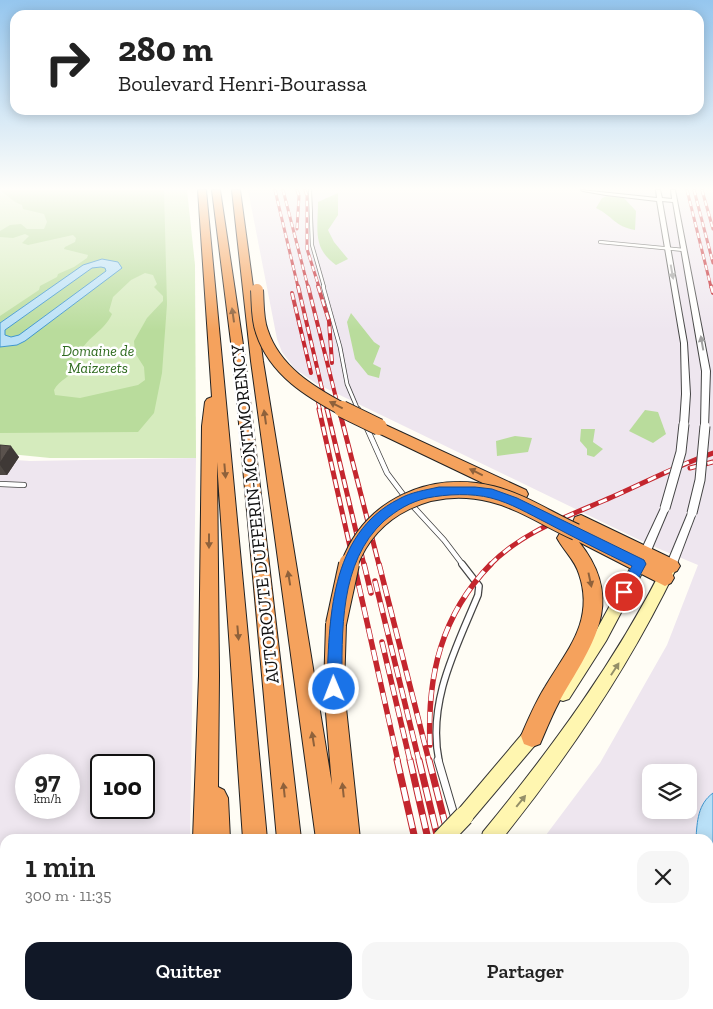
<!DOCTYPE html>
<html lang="fr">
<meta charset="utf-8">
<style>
:root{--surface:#fff;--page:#f6f6f6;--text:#222;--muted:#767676;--accent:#111827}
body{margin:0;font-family:"Zilla Slab",serif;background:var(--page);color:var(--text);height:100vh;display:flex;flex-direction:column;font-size:19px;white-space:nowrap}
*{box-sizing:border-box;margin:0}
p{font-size:16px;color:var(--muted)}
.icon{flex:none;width:28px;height:28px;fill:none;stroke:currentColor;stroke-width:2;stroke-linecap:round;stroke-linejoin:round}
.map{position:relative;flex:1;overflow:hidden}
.panel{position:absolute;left:0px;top:834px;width:714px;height:176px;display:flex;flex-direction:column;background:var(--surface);border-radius:15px 15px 0 0;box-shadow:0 2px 12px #0003}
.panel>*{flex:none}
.banner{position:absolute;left:10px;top:10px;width:694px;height:105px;border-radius:15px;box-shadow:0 2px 12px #0003;background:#fff;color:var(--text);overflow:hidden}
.controls{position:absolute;left:642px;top:764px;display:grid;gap:10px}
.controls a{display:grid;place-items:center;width:55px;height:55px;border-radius:10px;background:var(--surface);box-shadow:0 2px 12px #0003;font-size:25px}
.speed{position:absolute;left:15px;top:754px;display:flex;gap:10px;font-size:25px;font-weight:700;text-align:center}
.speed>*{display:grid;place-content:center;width:65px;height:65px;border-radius:50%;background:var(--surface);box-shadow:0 2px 12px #0003;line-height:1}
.speed small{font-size:12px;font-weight:400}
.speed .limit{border:2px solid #111;border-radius:8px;background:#fff;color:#111}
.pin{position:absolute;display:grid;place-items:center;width:42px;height:42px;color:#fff;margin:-21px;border:2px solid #fff;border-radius:50%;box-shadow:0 1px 5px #0007}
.me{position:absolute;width:55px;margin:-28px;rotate:359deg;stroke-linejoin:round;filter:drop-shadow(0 0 4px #0008)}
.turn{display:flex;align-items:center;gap:18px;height:105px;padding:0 25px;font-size:22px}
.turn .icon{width:65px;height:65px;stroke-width:2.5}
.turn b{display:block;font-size:35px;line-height:42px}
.round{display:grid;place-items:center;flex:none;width:52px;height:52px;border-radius:15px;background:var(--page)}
.head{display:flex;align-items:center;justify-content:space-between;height:85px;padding:0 25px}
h1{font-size:30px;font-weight:600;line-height:38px}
.cta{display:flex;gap:10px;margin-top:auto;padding:10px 25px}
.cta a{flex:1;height:58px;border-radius:15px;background:var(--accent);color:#fff;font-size:20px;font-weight:600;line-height:58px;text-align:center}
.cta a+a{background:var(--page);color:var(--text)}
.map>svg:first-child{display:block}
.industrial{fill:#eee6ef;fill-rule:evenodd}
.green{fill:#d5ebbd}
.forest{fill:#b9dc9c;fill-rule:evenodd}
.water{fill:#b9e0f7;stroke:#3f96cf;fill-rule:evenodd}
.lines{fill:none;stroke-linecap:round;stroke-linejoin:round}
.service-far4-casing{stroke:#444;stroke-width:4}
.service-far3-casing{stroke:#444;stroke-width:4.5}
.service-far2-casing{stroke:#444;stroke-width:6}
.service-far1-casing{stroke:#444;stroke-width:8}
.service-casing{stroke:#444;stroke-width:9}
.minor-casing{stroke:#444;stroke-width:2}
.secondary-casing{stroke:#333;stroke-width:2}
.motorway-casing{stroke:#222;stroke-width:2}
.service-far4{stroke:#fff;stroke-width:2.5}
.service-far3{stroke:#fff;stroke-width:3}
.service-far2{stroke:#fff;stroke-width:4.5}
.service-far1{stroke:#fff;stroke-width:5.5}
.service{stroke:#fff;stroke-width:7}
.minor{fill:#fff;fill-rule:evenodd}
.secondary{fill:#fff6b0;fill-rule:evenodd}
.motorway{fill:#f5a25d;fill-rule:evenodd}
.rail-far4-casing{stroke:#c4262e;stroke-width:3}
.rail-far3-casing{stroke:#c4262e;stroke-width:4}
.rail-far2-casing{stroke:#c4262e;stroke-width:5}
.rail-far1-casing{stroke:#c4262e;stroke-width:5.5}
.rail-casing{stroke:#c4262e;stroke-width:7}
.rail-far4{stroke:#fff;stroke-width:2;stroke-dasharray:5.5;stroke-linecap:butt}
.rail-far3{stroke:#fff;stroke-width:2.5;stroke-dasharray:7;stroke-linecap:butt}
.rail-far2{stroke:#fff;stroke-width:3;stroke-dasharray:9;stroke-linecap:butt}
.rail-far1{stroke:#fff;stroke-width:4;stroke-dasharray:11;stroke-linecap:butt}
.rail{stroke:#fff;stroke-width:5;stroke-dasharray:14;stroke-linecap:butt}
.minor-bridge-casing{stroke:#444;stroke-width:11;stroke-linecap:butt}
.secondary-bridge-casing{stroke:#333;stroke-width:21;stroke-linecap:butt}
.motorway-bridge-far2-casing{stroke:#222;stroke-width:14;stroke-linecap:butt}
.motorway-bridge-far1-casing{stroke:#222;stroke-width:18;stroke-linecap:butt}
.motorway-bridge-casing{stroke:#222;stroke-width:22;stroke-linecap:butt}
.minor-bridge{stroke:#fff;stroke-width:9}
.secondary-bridge{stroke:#fff6b0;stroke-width:19}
.motorway-bridge-far2{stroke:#f5a25d;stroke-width:12}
.motorway-bridge-far1{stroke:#f5a25d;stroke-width:16}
.motorway-bridge{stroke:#f5a25d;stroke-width:20}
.wall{fill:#4d4742}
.shaded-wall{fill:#3f3936}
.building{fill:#5a524d;stroke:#3f3936}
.oneway{fill:#a0a0a0}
.oneway2{fill:#8e613b}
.oneway3{fill:#948f68}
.route{fill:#1a73e8;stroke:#114b97}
.labels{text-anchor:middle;stroke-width:5;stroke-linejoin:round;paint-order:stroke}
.far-park-label{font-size:15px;font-style:italic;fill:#2f6b1f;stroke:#fff}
.street-label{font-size:18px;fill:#111;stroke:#fff}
</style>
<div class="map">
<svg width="713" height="1009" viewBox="0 0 713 1009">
<rect width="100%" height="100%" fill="#fffdf5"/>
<g class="industrial">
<path d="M248 190H713V1009H399L402 1005H709V839H543L600 763 667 645 698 565 650 545 317 384 295 369 282 352 277 339ZM651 772H689V810H651Z"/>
<path d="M196 458 190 839H5V1005H187V1009H0V459L30 461ZM26 765H69V808H26ZM101 765H144V808H101Z"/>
</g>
<path class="green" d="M0 190H187L195 265 196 458H50L0 453Z"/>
<g class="forest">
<path d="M0 190H164L167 304 162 373 154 413 138 432 0 433V316L39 290 40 286 57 277 58 274 74 267 87 258 88 255 64 249 65 247 75 242 76 238 73 235 28 245 22 243 29 236 25 234 13 238 0 237V231L10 225 21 224 27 229H44L47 222 44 214 23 209 22 205 15 202ZM145 273 153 275 157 284 154 287 163 296V301L147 318 134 341 135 353 144 367 145 380 138 385 80 398 55 395 54 390C59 380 71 376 79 367 74 342 103 335 112 314L109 311 113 297 131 280Z"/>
<path d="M338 193V215L328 230 334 242 348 259 336 265C312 248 318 229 318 202Z"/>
<path d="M607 196 624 198 636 211 635 230C614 226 614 217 596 208L602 198Z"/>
<path d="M351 313 374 342 380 346 373 364 381 368 379 378 368 375 355 359 347 322Z"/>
<path d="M645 410 658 412 666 434 653 443 629 431Z"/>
<path d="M581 429H595L593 442 603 449 594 457 587 455V449L580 441Z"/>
<path d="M515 436 532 438 528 452 497 456 496 441Z"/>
</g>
<g class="water">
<path d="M102 259 118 262 122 268 25 341 17 345 0 347V323L83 265ZM101 267 105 268 106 271 19 335 11 337 5 335V330L92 268Z"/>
<path d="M713 793V890L709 882V839H696C697 821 698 804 713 793Z"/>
</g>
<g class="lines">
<g class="service-far4-casing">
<g id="service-far4">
<path d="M310 190 312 245 324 287"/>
<path d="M600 242 684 250"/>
</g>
</g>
<g class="service-far3-casing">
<path id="service-far3" d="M323 286 340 347 347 384 358 410"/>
</g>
<g class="service-far2-casing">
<g id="service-far2">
<path d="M358 409 359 412"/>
<path d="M366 426 387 473 405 497"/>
<path d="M0 484 24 485"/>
<path d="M410 503 444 540 463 565"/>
</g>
</g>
<g class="service-far1-casing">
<path id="service-far1" d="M439 761C427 702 456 648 478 595L479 586 462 564"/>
</g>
<g class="service-casing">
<g id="service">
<path d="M438 760 455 818"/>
<path d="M507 1005 509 1009"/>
</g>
</g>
<g class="minor-casing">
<g id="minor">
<path d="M581 190 657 198 656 190H660L662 198 672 199 671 190H675L710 371 708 428H702L701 426 702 371 673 202 662 201 687 343 690 394 688 424 684 427 680 424 682 394 681 343 657 201 606 195 583 191Z"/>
<path d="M665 505 668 506 669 508 650 553 648 556 645 557 642 556 640 553 661 508 662 506Z"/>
<path d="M692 510 695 511 696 513 676 566 674 569 671 570 668 569 666 566 688 513 689 511Z"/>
</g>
</g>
<g class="secondary-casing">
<g id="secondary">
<path d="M643 552 648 554 650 558 606 641 569 699 563 701 557 699 555 693 557 687 596 631 638 554Z"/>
<path d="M669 563 674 565 676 569C629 667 570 754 502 839H481L483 832C552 748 615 662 664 565Z"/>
<path d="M535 724 541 726 543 732 541 738 470 822 464 825 458 822 455 816 458 810 529 726Z"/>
<path d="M239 1005H265L263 1009H237Z"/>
<path d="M308 1005H333L331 1009H306Z"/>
</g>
</g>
<g class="motorway-casing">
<g id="motorway">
<path d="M198 190H206L267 839H243L217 462 219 676 218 787 224 790 228 798 230 839H193L199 676 202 426 205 402 207 399 212 397Z"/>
<path d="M212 190H220L245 358 301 839H277L233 358Z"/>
<path d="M232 190H240L263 361 332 785 324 689 326 624 329 618 336 615 343 618 346 624 344 689 360 839H316L251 361Z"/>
<path d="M379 422 526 490 528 494 526 498 520 500 514 498 374 431 372 427 374 423Z"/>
<path d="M581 515 677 561 680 566 677 571 672 573 674 578 671 583 665 586 579 542C628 603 590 647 559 702 552 715 546 730 540 744L532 747 524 744 521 736C528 720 535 703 545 687 567 650 595 621 579 574 575 560 564 551 557 538L560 533 568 532 570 527 575 526 573 522 575 517Z"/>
<rect x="190" y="1005" width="51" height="4"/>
<rect x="254" y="1005" width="28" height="4"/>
<path d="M292 1005H320L321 1009H293Z"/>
<path d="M339 1005H380L381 1009H340Z"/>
</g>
</g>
<use href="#service-far4" class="service-far4"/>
<use href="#service-far3" class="service-far3"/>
<use href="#service-far2" class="service-far2"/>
<use href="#service-far1" class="service-far1"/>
<use href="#service" class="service"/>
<use href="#minor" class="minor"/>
<use href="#secondary" class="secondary"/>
<use href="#motorway" class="motorway"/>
<g class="rail-far4-casing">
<g id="rail-far4">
<path d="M275 190 298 287"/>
<path d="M283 190 308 287"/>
<path d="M297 190 299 196 297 229"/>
<path d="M305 190 307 196V249L319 287"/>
<path d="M687 190 711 287"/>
<path d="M694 190 713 263"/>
<path d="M702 190 713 229"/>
</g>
</g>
<g class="rail-far3-casing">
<g id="rail-far3">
<path d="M298 286 327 410"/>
<path d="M308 286 339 410"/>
<path d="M318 286 329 321 332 363"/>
<path d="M711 286 713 293"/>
<path d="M292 293 311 373"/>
<path d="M318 402 320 410"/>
</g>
</g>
<g class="rail-far2-casing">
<g id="rail-far2">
<path d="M319 409 354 565"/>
<path d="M327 409 364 565"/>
<path d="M339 409 379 565"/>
<path d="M690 468 713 462"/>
<path d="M490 565C523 531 569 516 612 497 646 482 678 465 713 453"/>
</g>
</g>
<g class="rail-far1-casing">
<g id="rail-far1">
<path d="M354 564 398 761"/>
<path d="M364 564 371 593"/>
<path d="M379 564 429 761"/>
<path d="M375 581 419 761"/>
<path d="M382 642 410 761"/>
<path d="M430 745C427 676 441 615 491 564"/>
</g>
</g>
<g class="rail-casing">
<g id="rail">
<path d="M397 760 415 839"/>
<path d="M410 760 428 839"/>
<path d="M419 760 438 839"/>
<path d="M429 760 449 839"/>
<path d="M451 1005 452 1009"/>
<path d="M467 1005 468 1009"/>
<path d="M479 1005 480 1009"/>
<path d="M491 1005 492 1009"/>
</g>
</g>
<use href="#rail-far4" class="rail-far4"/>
<use href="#rail-far3" class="rail-far3"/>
<use href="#rail-far2" class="rail-far2"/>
<use href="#rail-far1" class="rail-far1"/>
<use href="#rail" class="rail"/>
<g class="minor-bridge-casing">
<g id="minor-bridge">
<path d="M665 508 681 452 684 424"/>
<path d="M692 513 700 480 705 426"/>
</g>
</g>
<g class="secondary-bridge-casing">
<path id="secondary-bridge" d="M442 839 464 816"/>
</g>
<g class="motorway-bridge-far2-casing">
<path id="motorway-bridge-far2" d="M257 290C258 304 257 319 262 332 275 371 310 392 344 410"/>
</g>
<g class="motorway-bridge-far1-casing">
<g id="motorway-bridge-far1">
<path d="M342 409 379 427"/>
<path d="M349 565C371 506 432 479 492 494 521 501 549 520 576 532"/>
</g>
</g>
<g class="motorway-bridge-casing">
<path id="motorway-bridge" d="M336 624 349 564"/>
</g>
<use href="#minor-bridge" class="minor-bridge"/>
<use href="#secondary-bridge" class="secondary-bridge"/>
<use href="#motorway-bridge-far2" class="motorway-bridge-far2"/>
<use href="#motorway-bridge-far1" class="motorway-bridge-far1"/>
<use href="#motorway-bridge" class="motorway-bridge"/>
</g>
<path class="wall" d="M0 445 19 457 7 475H0Z"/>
<path class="shaded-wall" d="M11 446 19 457 7 475 0 465V463Z"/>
<path class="building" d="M0 445 11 446 0 463Z"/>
<defs><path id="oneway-solid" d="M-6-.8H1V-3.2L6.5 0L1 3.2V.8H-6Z" transform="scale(1.25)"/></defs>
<g class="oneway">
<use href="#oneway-solid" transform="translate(672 272) rotate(80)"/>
<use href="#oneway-solid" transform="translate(702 343) rotate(-100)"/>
</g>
<g class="oneway2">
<use href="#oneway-solid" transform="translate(233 315) rotate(-98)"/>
<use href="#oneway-solid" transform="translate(336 405) rotate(-153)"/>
<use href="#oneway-solid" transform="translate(265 417) rotate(-98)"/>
<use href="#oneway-solid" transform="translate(225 471) rotate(85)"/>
<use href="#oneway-solid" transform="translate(476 472) rotate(-154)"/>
<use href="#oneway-solid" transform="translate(209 541) rotate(90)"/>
<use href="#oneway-solid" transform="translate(289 578) rotate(-99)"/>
<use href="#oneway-solid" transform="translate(590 580) rotate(78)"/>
<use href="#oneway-solid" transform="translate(238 633) rotate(85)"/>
<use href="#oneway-solid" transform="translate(313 739) rotate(-99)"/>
<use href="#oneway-solid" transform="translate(284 790) rotate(-96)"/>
<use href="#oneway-solid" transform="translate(343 790) rotate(-96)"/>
</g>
<g class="oneway3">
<use href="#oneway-solid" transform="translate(615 669) rotate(-57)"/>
<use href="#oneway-solid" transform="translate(521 801) rotate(-51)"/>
</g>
<linearGradient id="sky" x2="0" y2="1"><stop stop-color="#95c6ee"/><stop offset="0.57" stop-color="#fffefa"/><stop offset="1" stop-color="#fffefa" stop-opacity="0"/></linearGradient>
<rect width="713" height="331" fill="url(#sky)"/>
<path class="route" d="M439 487H475L492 489 517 498 644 560 646 564 629 596 624 598 620 596 618 592 632 566C603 552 575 538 547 523 529 514 511 503 491 498 472 493 447 494 427 498 410 502 397 510 384 521 339 562 342 632 342 689L340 694 334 696 329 694 327 689C329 621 329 534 399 499 411 492 426 490 439 487Z"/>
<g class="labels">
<g class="far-park-label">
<text x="98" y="356">Domaine de<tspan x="98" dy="17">Maizerets</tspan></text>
</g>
<g class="street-label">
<text transform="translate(255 514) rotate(-96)" y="6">AUTOROUTE DUFFERIN-MONTMORENCY</text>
</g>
</g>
</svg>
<div class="controls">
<a><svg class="icon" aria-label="layers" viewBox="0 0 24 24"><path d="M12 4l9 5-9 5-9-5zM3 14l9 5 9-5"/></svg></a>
</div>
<div class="speed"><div>97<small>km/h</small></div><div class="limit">100</div></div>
<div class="pin" style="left:624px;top:592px;background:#d93025"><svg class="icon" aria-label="arrive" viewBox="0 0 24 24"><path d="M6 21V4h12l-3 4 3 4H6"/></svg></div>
<svg class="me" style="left:334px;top:689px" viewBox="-20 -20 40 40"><circle r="17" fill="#1a73e8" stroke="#fff" stroke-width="3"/><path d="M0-11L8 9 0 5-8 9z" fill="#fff"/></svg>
<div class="banner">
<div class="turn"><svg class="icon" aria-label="right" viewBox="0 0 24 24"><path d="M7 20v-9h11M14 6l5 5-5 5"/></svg><div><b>280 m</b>Boulevard Henri-Bourassa</div></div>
</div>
<section class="panel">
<div class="head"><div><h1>1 min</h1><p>300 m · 11:35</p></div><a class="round"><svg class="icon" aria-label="close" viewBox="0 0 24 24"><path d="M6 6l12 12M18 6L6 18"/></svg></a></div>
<div class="cta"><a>Quitter</a><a>Partager</a></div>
</section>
</div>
